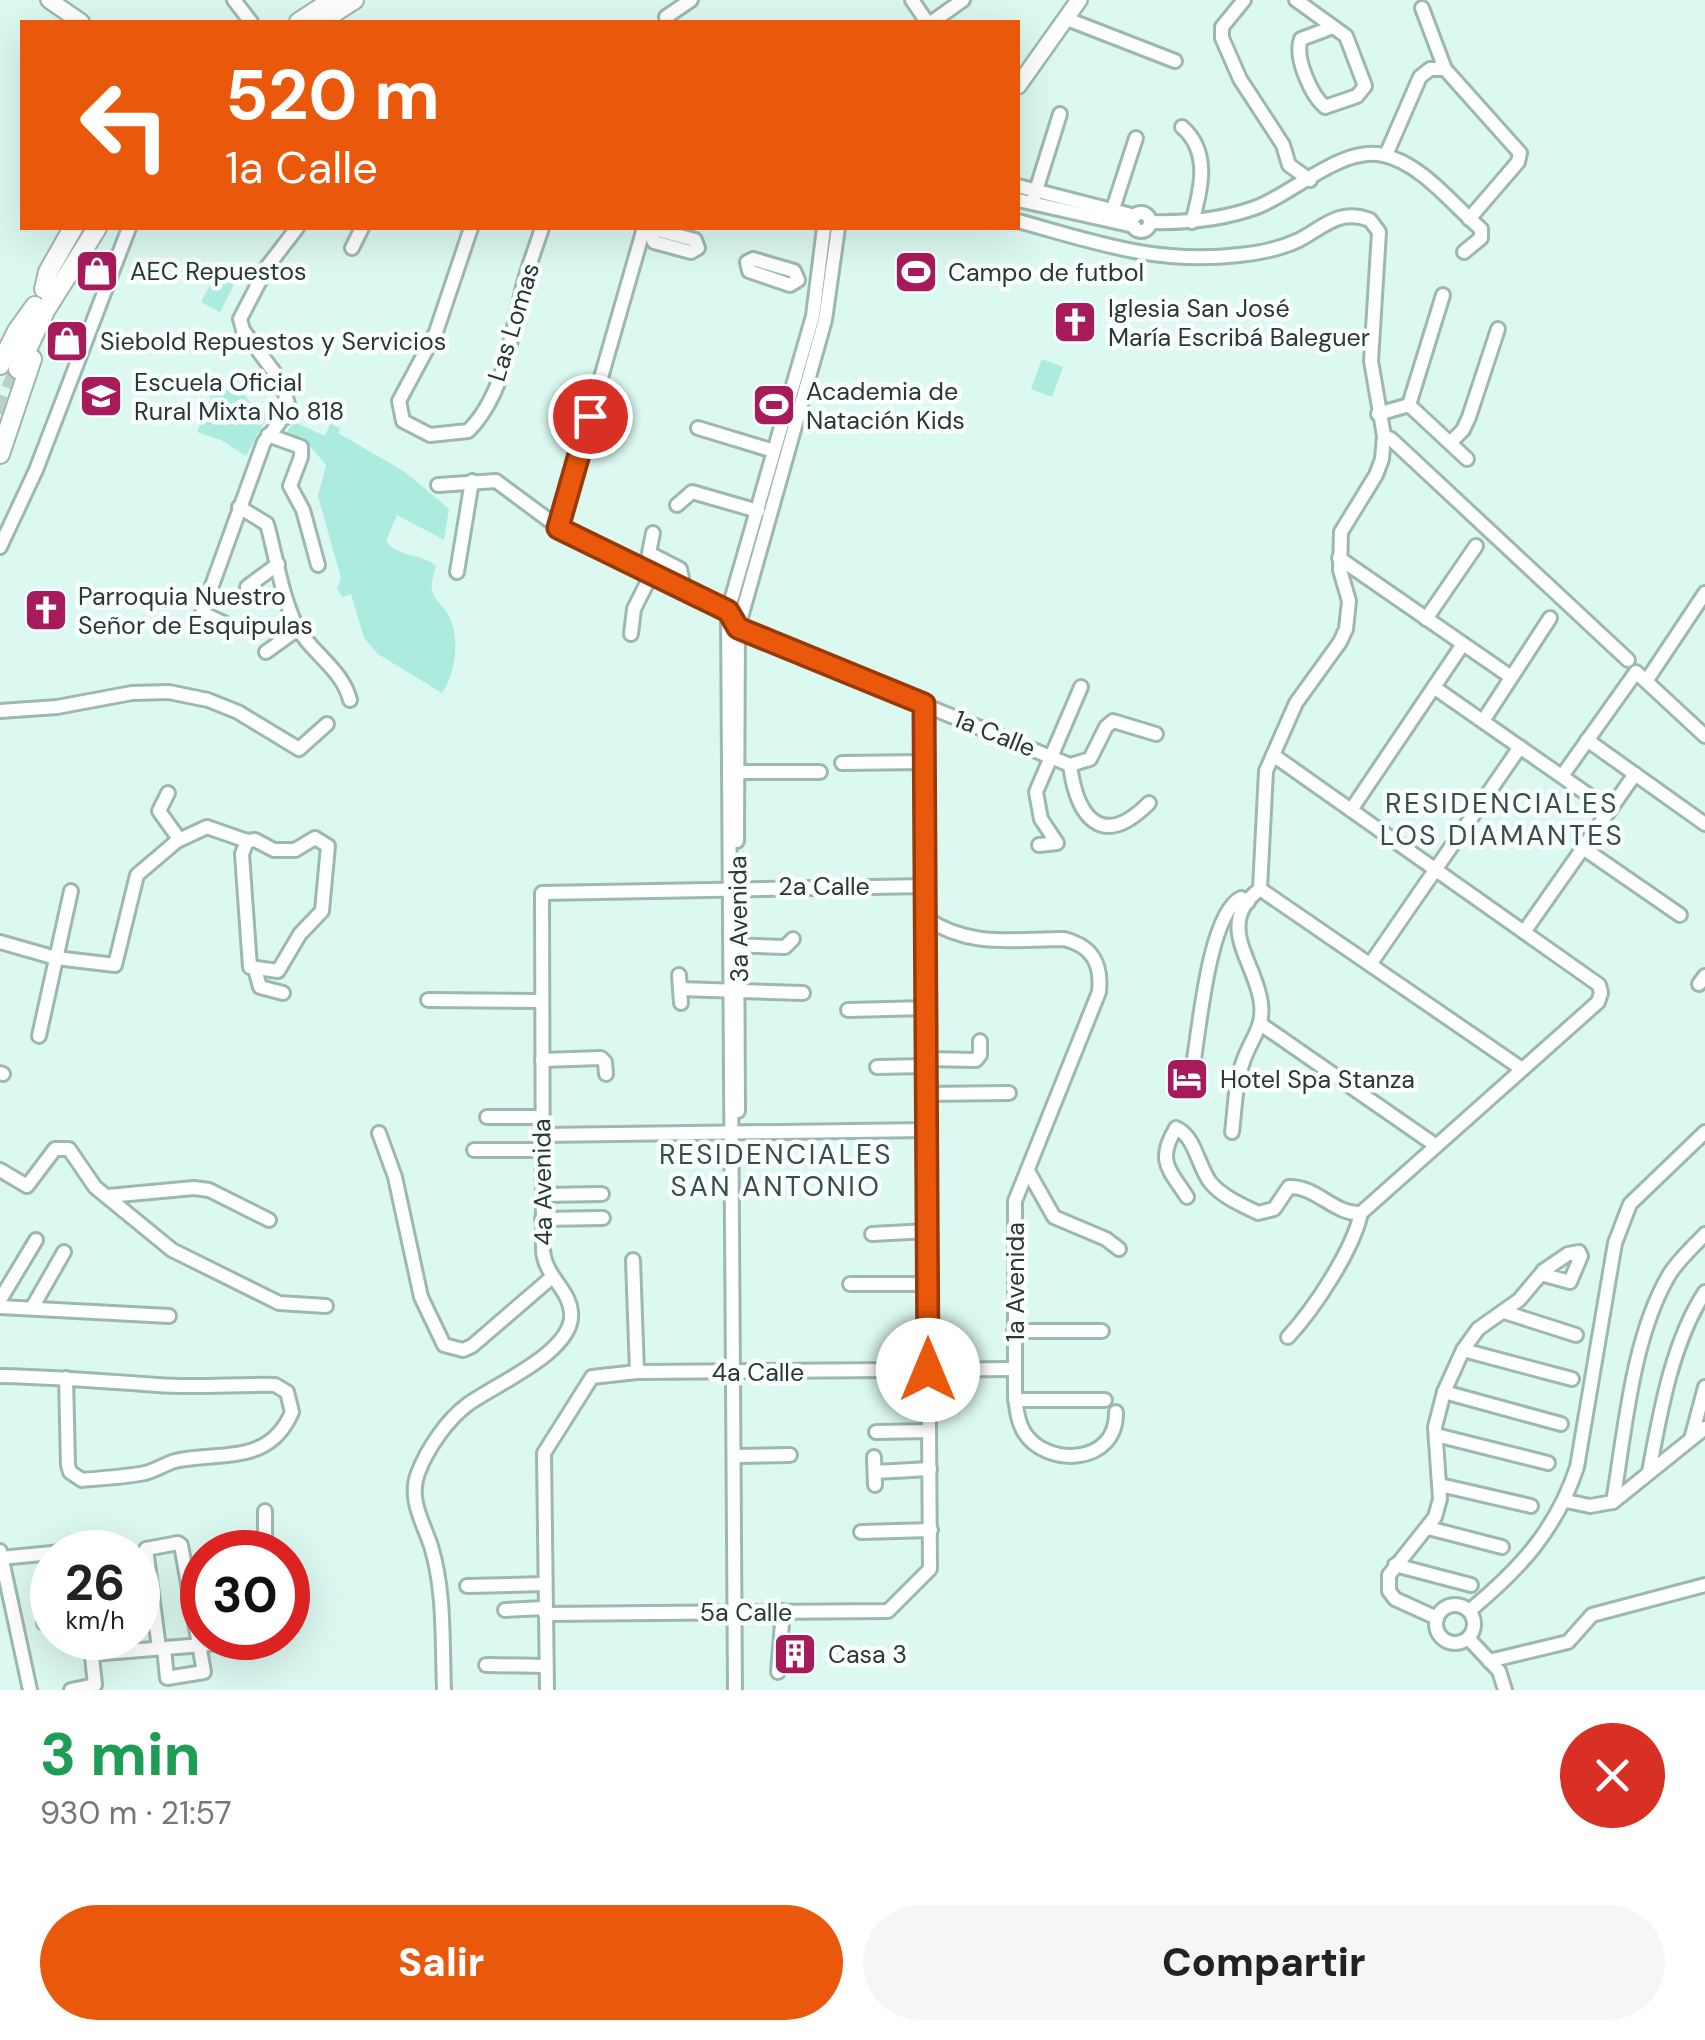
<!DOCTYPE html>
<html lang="es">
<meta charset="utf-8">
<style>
:root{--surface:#fff;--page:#f6f6f6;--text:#222;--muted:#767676;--accent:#ea580c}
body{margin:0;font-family:"DM Sans",sans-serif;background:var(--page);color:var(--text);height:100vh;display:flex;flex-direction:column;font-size:38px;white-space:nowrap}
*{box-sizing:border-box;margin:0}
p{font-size:32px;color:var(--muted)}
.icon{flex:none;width:55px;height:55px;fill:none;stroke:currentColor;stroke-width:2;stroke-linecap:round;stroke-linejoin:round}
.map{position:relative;height:1690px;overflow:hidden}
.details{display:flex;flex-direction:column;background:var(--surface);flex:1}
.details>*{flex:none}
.top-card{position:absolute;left:20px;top:20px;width:1000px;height:210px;border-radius:0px;box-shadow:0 10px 40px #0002;background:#ea580c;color:#fff;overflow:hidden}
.speed{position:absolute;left:30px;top:1530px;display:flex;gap:20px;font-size:50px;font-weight:700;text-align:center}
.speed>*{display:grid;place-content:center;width:130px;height:130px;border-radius:50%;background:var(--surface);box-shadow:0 10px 40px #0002;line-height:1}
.speed small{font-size:25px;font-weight:400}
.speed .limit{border:15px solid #d22;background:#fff;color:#111}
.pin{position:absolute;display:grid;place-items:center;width:85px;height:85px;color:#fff;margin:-42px;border:5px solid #fff;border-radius:50%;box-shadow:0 2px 10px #0007}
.me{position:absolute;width:110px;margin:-55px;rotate:0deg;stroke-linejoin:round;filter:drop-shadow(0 0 8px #0008)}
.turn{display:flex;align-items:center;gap:35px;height:210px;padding:0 40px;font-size:45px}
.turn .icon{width:130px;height:130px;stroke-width:2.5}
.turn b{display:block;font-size:70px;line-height:85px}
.round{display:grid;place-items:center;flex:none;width:105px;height:105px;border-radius:52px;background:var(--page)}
.summary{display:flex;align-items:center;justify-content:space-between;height:170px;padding:0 40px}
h1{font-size:60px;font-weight:800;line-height:75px;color:#1e9e55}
.action{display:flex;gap:20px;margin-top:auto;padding:20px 40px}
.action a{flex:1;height:115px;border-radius:60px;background:var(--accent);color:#fff;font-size:40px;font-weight:800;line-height:115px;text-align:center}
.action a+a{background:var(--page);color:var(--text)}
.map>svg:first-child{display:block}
.green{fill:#acecde}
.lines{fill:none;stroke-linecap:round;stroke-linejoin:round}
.highway-tunnel{stroke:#b8d1cb;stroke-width:18;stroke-dasharray:18 9;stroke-linecap:butt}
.minor-casing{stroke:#9db8b2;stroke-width:18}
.major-casing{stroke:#9db8b2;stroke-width:20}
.highway-casing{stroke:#9db8b2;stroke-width:22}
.minor{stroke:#fff;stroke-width:12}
.major{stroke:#fff;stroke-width:15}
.highway{stroke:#fff;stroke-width:18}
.route-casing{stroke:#983908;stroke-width:25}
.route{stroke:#ea580c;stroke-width:18}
.labels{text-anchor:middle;stroke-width:9;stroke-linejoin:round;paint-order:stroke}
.poi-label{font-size:25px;fill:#2c3734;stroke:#f9fffe;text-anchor:start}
.street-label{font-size:25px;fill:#2c3734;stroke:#f9fffe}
.neighbourhood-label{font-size:28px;letter-spacing:2.5px;fill:#374f4a;stroke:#f9fffe}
</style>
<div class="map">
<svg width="1705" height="1690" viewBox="0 0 1705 1690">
<rect width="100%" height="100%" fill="#dbf8f1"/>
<g class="green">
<path d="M913 254 931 259 918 292 901 285Z"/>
<path d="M218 271 236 281 220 312 201 302Z"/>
<path d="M1042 359 1063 367 1052 397 1031 389Z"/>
<path d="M214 389 242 392 259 414 269 413 246 456 221 440 197 432Z"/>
<path d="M294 422 325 436 330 424 340 428 338 433 405 472 449 509 444 540 397 515 386 541C399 558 421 553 436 566 434 573 431 582 432 589 434 601 444 606 449 616 460 638 456 674 442 693L378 654 364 638 351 594 342 597 337 588 341 578 318 496 326 465 309 445 284 436Z"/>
</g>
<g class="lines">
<path class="highway-tunnel" d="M0 414 18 369"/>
<g class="minor-casing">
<g id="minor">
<path d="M234 0 251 22"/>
<path d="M912 0 927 22"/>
<path d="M1244 0 1222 27V38L1240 79 1283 145 1289 165 1310 180"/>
<path d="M1296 0 1346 36 1365 86 1357 96 1325 107C1311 95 1294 57 1301 39L1333 27"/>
<path d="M1422 8 1445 69"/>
<path d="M666 17 691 0"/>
<path d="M1067 19 1175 61"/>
<path d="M932 22 963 0"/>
<path d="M1182 127C1211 152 1201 190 1192 222"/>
<path d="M1386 155 1420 77 1430 69H1445L1520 153 1518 162 1469 219"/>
<path d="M1018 186 1135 216"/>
<path d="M1034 197 1060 114"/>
<path d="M1018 200 1134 226"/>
<circle cx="1141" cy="222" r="9"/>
<path d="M1110 218 1136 138"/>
<path d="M1018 221C1094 242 1158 265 1239 255 1260 253 1280 249 1299 240 1324 227 1339 208 1370 220L1379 232 1371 361 1384 436 1382 459 1376 475 1341 532 1340 570 1349 601 1346 629 1340 642 1296 703 1266 771 1260 889"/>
<path d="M1150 222C1187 223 1222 220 1257 207 1295 192 1342 146 1383 155 1421 163 1453 205 1481 229V238L1464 252"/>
<path d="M471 228 436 332 399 401 403 421 430 435 468 431C504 396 512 333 523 287 528 267 536 247 542 228"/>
<path d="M657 230 695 240 698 248 691 252 654 242 650 234Z"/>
<path d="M352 248 362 228"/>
<path d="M753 259 794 271 798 280 790 285 749 271 747 262Z"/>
<path d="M1409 405 1467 459"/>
<path d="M1378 414 1409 405 1443 295"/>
<path d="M284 418 289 408 285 393 274 372 243 330 240 319 267 267 297 228"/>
<path d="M698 428 774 451"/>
<path d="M268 435 301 447V457L290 486 303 510 318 565"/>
<path d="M1384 436 1391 439 1628 660"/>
<path d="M1451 442 1463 430 1469 417 1498 329"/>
<path d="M438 485 496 481 558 527 728 611 738 628 1070 765 1090 759 1106 727 1113 721 1156 734"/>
<path d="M677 505 692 492 758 511"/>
<path d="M239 507 267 524C276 556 281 593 295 623 309 652 342 668 350 700"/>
<path d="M558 527 644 228"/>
<path d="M653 533 649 553 680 569 682 578 678 586"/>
<path d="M0 547 36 470 129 228"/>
<path d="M1339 558 1511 677"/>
<path d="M457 572 472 481"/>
<path d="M247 587 278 564"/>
<path d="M1426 619 1476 546"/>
<path d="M232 627 202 613 264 442 279 423"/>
<path d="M631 634 634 609 651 575"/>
<path d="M266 652 298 629"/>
<path d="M1647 680 1705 593"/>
<path d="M1435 688 1610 810"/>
<path d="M0 711 57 707 132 693 169 692 208 700 238 712 299 749 327 724"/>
<path d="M1483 721 1550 618"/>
<path d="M1587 740 1705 824"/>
<path d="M842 763 923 762"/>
<path d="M1070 765C1077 818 1102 850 1149 803"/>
<path d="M737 772H820"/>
<path d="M1562 776 1636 672 1705 736"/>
<path d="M1351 810 1463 644"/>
<path d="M177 841 207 827 247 841 255 840 274 850H295L315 838 328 846 322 911 300 934 278 971 250 967 242 854 247 841"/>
<path d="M737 841 738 628 825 320 838 228"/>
<path d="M1039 845 1057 843 1041 819 1036 792 1081 687"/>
<path d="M1583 848 1680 915"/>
<path d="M1260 889 1522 1069"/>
<path d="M737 896 738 1111"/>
<path d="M927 919C971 948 1013 939 1064 939 1092 946 1102 963 1099 992L1015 1201V1393C1016 1406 1017 1420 1024 1432 1045 1467 1117 1466 1116 1412"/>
<path d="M1524 932 1635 774"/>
<path d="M0 942 56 958 115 965 137 875 177 841V836L159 811 168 793"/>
<path d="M731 945 785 947 793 939"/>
<path d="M1371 963 1520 747"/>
<path d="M255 969 260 987 283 993"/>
<path d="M679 975 681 1003"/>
<path d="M1699 984 1705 976"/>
<path d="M680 989 803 993"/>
<path d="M428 1000 542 1001"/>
<path d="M848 1010 926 1008"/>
<path d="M1262 1025 1435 1145"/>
<path d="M39 1036 71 891"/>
<path d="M927 1059 976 1060 980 1055V1041"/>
<path d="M542 1060 601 1058 605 1062 606 1074"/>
<path d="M877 1067 926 1066"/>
<path d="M0 1073 3 1074"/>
<path d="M1192 1089V1072C1199 1034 1208 914 1241 898L1248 902"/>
<path d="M926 1094 1009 1093"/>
<path d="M487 1117H540"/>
<path d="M1232 1132C1235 1109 1235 1083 1243 1062 1250 1040 1264 1028 1261 1004 1257 963 1213 925 1260 889"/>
<path d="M379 1133 395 1177 421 1297 444 1345 463 1350 472 1346 551 1278"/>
<path d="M543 1135 926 1130"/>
<path d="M474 1150H542"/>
<path d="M0 1170 27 1186 55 1149H69L95 1187 172 1250 279 1303 326 1306"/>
<path d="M1028 1171 1054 1217 1106 1239 1119 1249"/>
<path d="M543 1195 602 1194"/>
<path d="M108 1196 194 1188 209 1190 269 1220"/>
<path d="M1187 1197C1169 1169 1156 1161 1176 1128 1195 1136 1198 1166 1210 1182 1221 1196 1242 1205 1258 1213L1274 1209 1289 1187C1317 1186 1334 1215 1361 1213L1598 1002 1601 993 1599 985 1273 755"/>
<path d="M542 1219 603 1218"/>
<path d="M872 1234 928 1231"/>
<path d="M633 1260 637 1372"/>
<path d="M850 1284H929"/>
<path d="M0 1300 36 1240"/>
<path d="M0 1307 169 1316"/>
<path d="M32 1308 64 1252"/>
<path d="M1504 1312 1576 1335"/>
<path d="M1014 1331H1102"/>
<path d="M1288 1337C1314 1309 1353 1250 1361 1213"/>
<path d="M1463 1350 1572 1379"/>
<path d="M0 1376C53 1377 105 1381 157 1385 196 1388 236 1384 275 1385L287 1392 292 1412C269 1466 220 1451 175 1461 165 1464 156 1470 145 1473 125 1477 103 1478 82 1480L70 1472 68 1465 66 1378"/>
<path d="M1444 1392 1561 1424"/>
<path d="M1015 1400H1105"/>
<path d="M876 1432 929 1431"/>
<path d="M1436 1435 1548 1463"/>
<path d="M1691 1439 1705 1387"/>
<path d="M740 1456 790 1455"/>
<path d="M874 1457 875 1485"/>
<path d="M875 1472 930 1469"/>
<path d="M1649 1472C1660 1413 1672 1342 1705 1292"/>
<path d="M1440 1485 1531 1506"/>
<path d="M1566 1501 1590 1506 1613 1502 1705 1428"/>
<path d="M1613 1502C1625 1431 1632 1338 1669 1275 1678 1260 1693 1247 1705 1234"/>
<path d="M265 1511V1552"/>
<path d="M1428 1528 1502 1547"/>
<path d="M861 1532 931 1530"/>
<path d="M0 1551 30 1690"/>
<path d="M57 1552 76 1550 80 1552"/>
<path d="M1 1558 52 1553"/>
<path d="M1395 1565 1471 1585"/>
<path d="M467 1586 544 1584"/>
<circle cx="1455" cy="1624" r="19"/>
<path d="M505 1610 544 1608"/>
<path d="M1469 1611C1520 1569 1556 1530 1577 1467L1615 1243 1630 1204 1705 1132"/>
<path d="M545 1614 888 1611 930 1569 924 704"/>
<path d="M1437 1618 1395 1599 1389 1591V1575L1435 1517 1440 1499 1435 1427 1444 1392 1463 1350 1478 1329 1519 1300 1541 1274 1543 1271 1568 1254 1579 1252 1581 1256 1570 1282 1541 1274"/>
<path d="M44 1623H52"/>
<path d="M1468 1638 1499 1671 1505 1690"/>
<path d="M159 1648 146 1549 178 1543 181 1545 204 1672 167 1678 164 1648"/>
<path d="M92 1654 202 1645 245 1638"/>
<path d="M1489 1661 1568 1642 1592 1615 1705 1585"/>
<path d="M486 1665 546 1666"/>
<path d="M778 1672 783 1611"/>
<path d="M71 1690 95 1685 90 1638"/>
<path d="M444 1690C442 1642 445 1592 431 1546 423 1522 408 1499 418 1473 427 1449 447 1420 467 1405 491 1386 576 1352 571 1312 569 1289 545 1276 543 1251L542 893 926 886"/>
<path d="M547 1690 544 1453 592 1377 637 1372 1015 1369"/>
<path d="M735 1690 728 611 813 316 824 228"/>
</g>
</g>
<g class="major-casing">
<g id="major">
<path d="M49 0 81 22"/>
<path d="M1018 86 1079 0"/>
</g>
</g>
<g class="highway-casing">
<g id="highway">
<path d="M324 19 354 0"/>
<path d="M299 22 333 0"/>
<path d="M44 289 48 272 73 228"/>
<path d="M0 365 17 331 35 306"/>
<path d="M18 369 45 311 97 228"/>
<path d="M0 454 32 359"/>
</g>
</g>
<use href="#minor" class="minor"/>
<use href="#major" class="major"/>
<use href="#highway" class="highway"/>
</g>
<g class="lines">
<g class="route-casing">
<path id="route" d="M590 416 558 528 728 611 738 628 924 704 928 1370"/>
</g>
<use href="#route" class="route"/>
</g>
<defs>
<g id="shop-square" transform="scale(2.25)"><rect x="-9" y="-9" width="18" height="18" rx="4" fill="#a71a5b" stroke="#f9fffe"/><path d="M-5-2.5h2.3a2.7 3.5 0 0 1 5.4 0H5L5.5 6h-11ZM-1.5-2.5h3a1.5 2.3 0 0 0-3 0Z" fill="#fff"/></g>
<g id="stadium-square" transform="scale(2.25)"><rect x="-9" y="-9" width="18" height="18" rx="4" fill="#a71a5b" stroke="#f9fffe"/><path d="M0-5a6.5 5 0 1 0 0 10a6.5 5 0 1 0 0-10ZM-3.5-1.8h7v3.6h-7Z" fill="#fff"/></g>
<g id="church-square" transform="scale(2.25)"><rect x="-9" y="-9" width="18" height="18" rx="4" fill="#a71a5b" stroke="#f9fffe"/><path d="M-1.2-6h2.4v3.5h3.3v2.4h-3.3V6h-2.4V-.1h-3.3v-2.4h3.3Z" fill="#fff"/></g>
<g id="school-square" transform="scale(2.25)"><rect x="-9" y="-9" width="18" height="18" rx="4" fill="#a71a5b" stroke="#f9fffe"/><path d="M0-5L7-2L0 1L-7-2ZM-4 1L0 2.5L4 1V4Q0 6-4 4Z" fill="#fff"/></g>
<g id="hotel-square" transform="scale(2.25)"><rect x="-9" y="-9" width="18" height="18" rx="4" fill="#a71a5b" stroke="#f9fffe"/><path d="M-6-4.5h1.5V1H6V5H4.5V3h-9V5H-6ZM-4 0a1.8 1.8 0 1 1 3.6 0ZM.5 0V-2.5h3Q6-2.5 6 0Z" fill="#fff"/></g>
<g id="building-square" transform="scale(2.25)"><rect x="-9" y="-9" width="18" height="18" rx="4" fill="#a71a5b" stroke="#f9fffe"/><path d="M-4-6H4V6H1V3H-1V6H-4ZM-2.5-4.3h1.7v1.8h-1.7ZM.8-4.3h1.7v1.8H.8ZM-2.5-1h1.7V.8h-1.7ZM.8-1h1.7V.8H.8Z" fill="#fff"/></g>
</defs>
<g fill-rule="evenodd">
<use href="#shop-square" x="97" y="271"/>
<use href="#stadium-square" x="916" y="272"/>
<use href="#church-square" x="1075" y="322"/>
<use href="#shop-square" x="67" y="341"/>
<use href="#school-square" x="101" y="396"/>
<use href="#stadium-square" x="774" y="405"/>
<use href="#church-square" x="46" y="610"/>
<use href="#hotel-square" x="1187" y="1079"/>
<use href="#building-square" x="795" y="1654"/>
</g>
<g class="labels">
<g class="poi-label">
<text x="130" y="280">AEC Repuestos</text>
<text x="948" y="281">Campo de futbol</text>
<text x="1108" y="317">Iglesia San José<tspan x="1108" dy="29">María Escribá Baleguer</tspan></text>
<text x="100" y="350">Siebold Repuestos y Servicios</text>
<text x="134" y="391">Escuela Oficial<tspan x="134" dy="29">Rural Mixta No 818</tspan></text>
<text x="806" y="400">Academia de<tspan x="806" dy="29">Natación Kids</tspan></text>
<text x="78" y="605">Parroquia Nuestro<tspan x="78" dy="29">Señor de Esquipulas</tspan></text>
<text x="1220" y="1088">Hotel Spa Stanza</text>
<text x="828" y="1663">Casa 3</text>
</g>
<g class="street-label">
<text transform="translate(513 322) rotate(-73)" y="9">Las Lomas</text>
<text transform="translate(995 733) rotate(22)" y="9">1a Calle</text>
<text x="824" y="895">2a Calle</text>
<text transform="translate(738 919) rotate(-91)" y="9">3a Avenida</text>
<text transform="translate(542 1182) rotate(-91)" y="9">4a Avenida</text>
<text transform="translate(1015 1282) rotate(-90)" y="9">1a Avenida</text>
<text x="758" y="1381">4a Calle</text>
<text x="746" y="1621">5a Calle</text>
</g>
<g class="neighbourhood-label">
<text x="1502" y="813">RESIDENCIALES<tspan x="1502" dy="32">LOS DIAMANTES</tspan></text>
<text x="776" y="1164">RESIDENCIALES<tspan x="776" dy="32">SAN ANTONIO</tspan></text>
</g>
</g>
</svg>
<div class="speed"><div>26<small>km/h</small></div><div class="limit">30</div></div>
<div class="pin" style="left:590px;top:416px;background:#d93025"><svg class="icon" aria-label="arrive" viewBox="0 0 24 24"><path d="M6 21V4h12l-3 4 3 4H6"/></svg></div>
<svg class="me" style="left:928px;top:1370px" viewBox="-20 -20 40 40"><circle r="19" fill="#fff"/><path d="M0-13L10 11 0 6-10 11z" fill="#ea580c"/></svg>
<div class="top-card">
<div class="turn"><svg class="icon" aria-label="left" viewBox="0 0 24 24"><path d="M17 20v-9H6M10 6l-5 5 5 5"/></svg><div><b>520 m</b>1a Calle</div></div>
</div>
</div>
<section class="details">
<div class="summary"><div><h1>3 min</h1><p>930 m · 21:57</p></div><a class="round" style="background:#d93025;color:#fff"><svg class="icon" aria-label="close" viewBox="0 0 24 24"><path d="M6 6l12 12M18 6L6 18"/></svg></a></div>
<div class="action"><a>Salir</a><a>Compartir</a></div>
</section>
